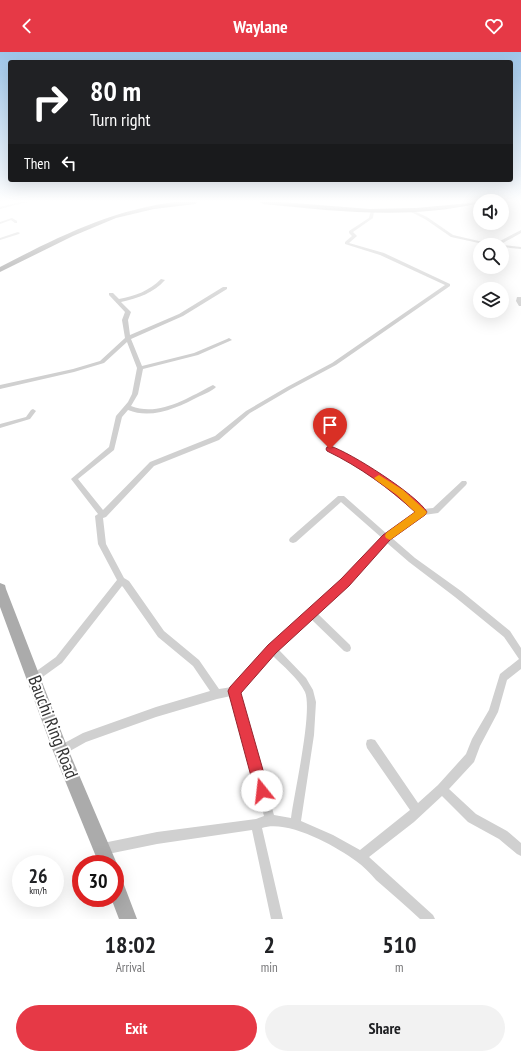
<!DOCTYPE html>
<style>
:root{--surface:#fff;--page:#f2f2f2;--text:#202124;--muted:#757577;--accent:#e63946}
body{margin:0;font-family:"PT Sans Narrow",sans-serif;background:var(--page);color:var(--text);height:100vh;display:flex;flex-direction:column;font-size:15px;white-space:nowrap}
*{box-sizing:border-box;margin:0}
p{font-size:13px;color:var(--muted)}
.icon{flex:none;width:22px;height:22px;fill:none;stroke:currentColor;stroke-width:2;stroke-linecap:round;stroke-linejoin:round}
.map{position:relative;height:867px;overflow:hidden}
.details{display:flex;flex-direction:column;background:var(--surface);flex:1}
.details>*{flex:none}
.hud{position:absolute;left:8px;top:8px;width:505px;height:122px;border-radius:4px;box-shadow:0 4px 16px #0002;background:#202124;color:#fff;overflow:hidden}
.tools{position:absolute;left:473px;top:142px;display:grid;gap:8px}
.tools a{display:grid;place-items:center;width:36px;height:36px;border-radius:50%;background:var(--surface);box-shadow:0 4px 16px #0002;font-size:20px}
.speed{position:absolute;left:12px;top:803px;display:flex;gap:8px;font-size:20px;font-weight:700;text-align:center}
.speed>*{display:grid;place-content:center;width:52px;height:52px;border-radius:50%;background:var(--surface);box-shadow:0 4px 16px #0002;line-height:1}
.speed small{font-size:10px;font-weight:400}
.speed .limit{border:6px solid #d22;background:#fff;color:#111}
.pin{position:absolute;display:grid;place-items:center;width:34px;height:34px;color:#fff;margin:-41px -17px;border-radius:50% 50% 50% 0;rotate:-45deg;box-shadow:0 0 4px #0007}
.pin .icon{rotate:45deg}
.me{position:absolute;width:44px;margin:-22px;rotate:344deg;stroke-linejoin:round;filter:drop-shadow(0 0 3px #0008)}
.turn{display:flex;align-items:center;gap:14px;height:84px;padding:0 16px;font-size:18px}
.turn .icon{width:52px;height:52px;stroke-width:2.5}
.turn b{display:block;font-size:28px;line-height:34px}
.then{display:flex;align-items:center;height:38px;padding:0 16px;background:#0003;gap:8px;font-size:15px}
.eta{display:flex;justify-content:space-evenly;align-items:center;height:68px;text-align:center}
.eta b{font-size:24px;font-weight:700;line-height:28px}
.cta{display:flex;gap:8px;margin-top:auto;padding:8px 16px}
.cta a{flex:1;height:46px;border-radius:24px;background:var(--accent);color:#fff;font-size:16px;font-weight:700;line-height:46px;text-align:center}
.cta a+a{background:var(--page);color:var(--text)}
header{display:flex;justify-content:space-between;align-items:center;height:52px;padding:0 16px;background:var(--accent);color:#fff;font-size:18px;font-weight:700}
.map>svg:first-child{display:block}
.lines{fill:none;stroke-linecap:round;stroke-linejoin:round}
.street{fill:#d0d0d0;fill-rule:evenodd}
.primary{fill:#ababab;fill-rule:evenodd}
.highway{fill:#9a9a9a;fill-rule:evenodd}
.route{fill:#e63946;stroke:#96252e}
.slow{fill:#f59e0b}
.labels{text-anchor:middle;stroke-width:4;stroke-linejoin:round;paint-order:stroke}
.near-street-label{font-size:18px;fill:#333;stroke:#fff}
</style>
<header><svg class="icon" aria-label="back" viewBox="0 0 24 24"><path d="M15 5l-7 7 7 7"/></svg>Waylane<svg class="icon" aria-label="heart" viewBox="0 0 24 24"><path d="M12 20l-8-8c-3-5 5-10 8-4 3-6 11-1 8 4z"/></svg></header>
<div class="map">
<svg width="521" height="867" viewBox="0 0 521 867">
<rect width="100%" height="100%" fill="#fff"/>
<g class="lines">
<g class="street">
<path d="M20 150H27L0 157V155Z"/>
<path d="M371 158 374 159 373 166 353 180 357 184 349 191 384 201 450 232V234L336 313 291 337 250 361 219 388 154 414 106 465 103 466 106 492 124 526 129 529 164 579 199 608 219 637 232 635 269 594 342 527 382 486 341 450 296 490 293 491 290 490 289 488 290 486 338 444H344L387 482 417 460C389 436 360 415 328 399L327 397 328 395H332C366 412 395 433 423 457L433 456 462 429H466L467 431 466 433 438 461 424 463 392 486 415 506 461 539 510 579 521 596V617L507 628 498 660 480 694 474 710 449 737 476 762 507 779 521 791V804L517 802 499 787 468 770 442 744 414 770 369 805 433 863 435 867H420C406 854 391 841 376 828 370 821 363 814 356 809 336 794 287 767 262 776L283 867H271L252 778 157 792 103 803 99 801 97 797 99 793 103 791 157 780 256 767 264 764 231 644 217 647 156 665 86 690 61 704 57 703 56 699 57 695 83 681 156 655 210 639 193 614 158 585 123 535 122 534 62 611 37 629 34 631 31 629 29 626 31 623 56 605 117 528 98 492 95 464 98 462 71 427 109 395 116 364 128 350 132 342 137 316 127 290 104 311 74 320 0 337V333L73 317 100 309 125 286 122 268 125 260 109 243V241H113L119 247C135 244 149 239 161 227L165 228C154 241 138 246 121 250L131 260 128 268 130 283 179 262 223 235H227V237L183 264 131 287 142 314 194 301 227 287 229 286 232 288 198 303 143 317 138 342 131 354C158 365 188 346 211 334L213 333 216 335C212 339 205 342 200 344 179 355 152 368 128 358L122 365 114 398 78 427 103 458 150 410 215 384 246 359 287 335 332 311 445 233 380 203 345 192V190L352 184 349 181V179L369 166ZM387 491 409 510 455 545 504 585 519 607 500 622 489 658 472 687 466 702 438 733 418 751 375 688 371 687 367 688 366 692 367 696 410 758 360 798 333 783 301 769 314 683 316 650 313 638 306 626 278 597 311 567 344 599 347 600 350 599 351 596 350 593 317 561 348 533ZM272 603C283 614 298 626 305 640 313 659 294 742 291 766L274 763 239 640Z"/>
<path d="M412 158 427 165 453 183 496 193H488L451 185 425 167 411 160V158Z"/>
<path d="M12 166 17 169V171H15L11 168 0 172V170Z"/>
<path d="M521 178V181L503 191V193L521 195V197L502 195V193H499L500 189Z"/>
<path d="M18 180 20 181 19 182 0 188V186Z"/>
<path d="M517 245H521V254H519L516 249Z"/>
<path d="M33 357 36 359 30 367 0 376V372L26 365 31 358Z"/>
</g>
<g class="primary">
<path d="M0 531 5 533 6 537 68 697 117 812 115 817V812H99L53 699 0 555Z"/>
<path d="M115 822 121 825 137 867H119L111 846H115Z"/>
</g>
<g class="highway">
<path d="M175 150H198L195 152 154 157 116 166 73 184 0 220V215C56 186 111 158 175 150Z"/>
<path d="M260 150H281L370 157 416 156 480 150V151C408 168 335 159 263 152Z"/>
</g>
</g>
<linearGradient id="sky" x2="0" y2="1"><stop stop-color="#9ec6ea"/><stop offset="0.55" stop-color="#fff"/><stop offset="1" stop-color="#fff" stop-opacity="0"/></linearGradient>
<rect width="521" height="271" fill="url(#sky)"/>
<path class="route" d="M330 394C350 400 417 443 427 460L425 463 390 488 349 534 276 601 241 641 269 739 267 744 262 746 257 744 255 739 228 639 230 635 268 593 341 527 383 483 415 460C389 436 360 415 327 399L326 397 327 395Z"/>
<path class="slow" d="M379 423 403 438 427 460 425 463 390 488 386 486 385 484 386 481 415 460 397 443 376 428 374 426Z"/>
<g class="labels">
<g class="near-street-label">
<text transform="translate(53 675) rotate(69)" y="6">Bauchi Ring Road</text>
</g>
</g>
</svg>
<div class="tools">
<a><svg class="icon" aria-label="sound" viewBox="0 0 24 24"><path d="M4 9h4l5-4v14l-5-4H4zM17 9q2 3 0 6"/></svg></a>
<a><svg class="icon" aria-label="search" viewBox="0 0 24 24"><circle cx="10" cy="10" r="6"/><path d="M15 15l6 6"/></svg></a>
<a><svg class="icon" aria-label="layers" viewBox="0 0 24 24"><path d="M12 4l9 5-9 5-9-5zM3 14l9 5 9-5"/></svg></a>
</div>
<div class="speed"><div>26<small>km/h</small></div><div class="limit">30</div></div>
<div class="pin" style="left:330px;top:397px;background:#d93025"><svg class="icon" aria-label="arrive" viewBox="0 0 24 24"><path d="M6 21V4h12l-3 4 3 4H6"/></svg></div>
<svg class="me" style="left:262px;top:739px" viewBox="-20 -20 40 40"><circle r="19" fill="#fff"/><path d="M0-13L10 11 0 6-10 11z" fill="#e63946"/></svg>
<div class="hud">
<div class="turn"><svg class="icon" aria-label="right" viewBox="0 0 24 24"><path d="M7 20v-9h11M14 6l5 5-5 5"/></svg><div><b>80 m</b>Turn right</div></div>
<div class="then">Then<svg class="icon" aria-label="left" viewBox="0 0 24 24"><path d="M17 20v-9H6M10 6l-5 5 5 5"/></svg></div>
</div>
</div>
<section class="details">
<div class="eta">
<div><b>18:02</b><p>Arrival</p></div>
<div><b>2</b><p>min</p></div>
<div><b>510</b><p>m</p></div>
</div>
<div class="cta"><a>Exit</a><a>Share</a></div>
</section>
